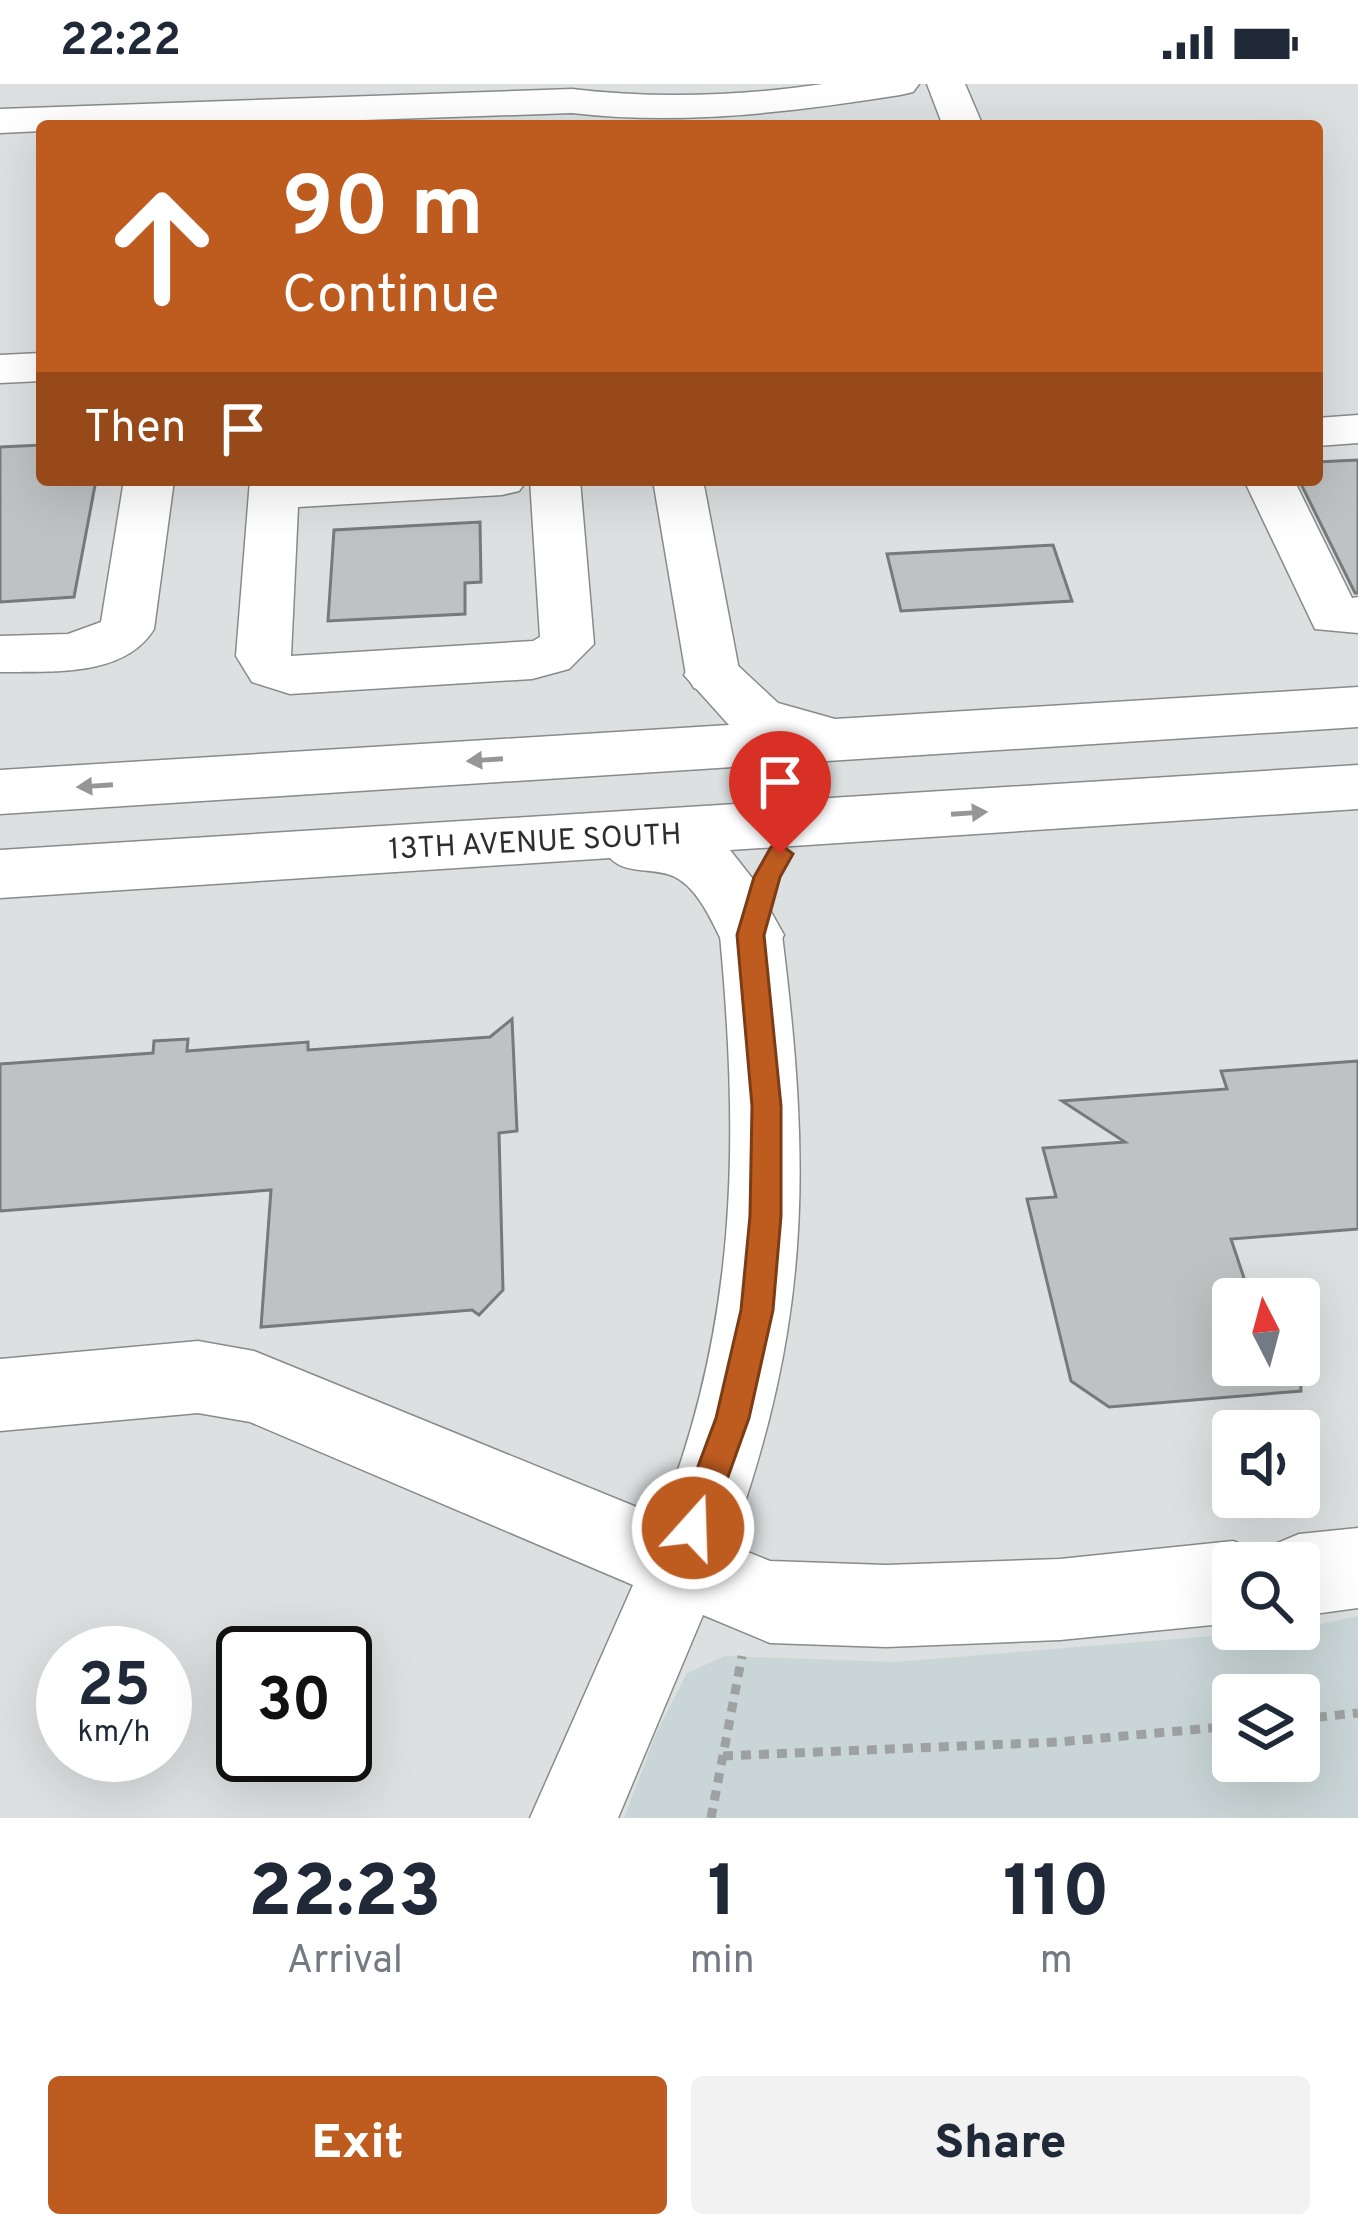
<!DOCTYPE html>
<style>
:root{--surface:#fff;--page:#f2f2f3;--text:#1f2937;--muted:#747a83;--accent:#be5c20}
body{margin:0;font-family:Overpass,sans-serif;background:var(--page);color:var(--text);height:100vh;display:flex;flex-direction:column;font-size:45px;white-space:nowrap}
*{box-sizing:border-box;margin:0}
p{font-size:39px;color:var(--muted)}
.icon{flex:none;width:66px;height:66px;fill:none;stroke:currentColor;stroke-width:2;stroke-linecap:round;stroke-linejoin:round}
.map{position:relative;height:1734px;overflow:hidden}
.panel{display:flex;flex-direction:column;background:var(--surface);flex:1}
.panel>*{flex:none}
.guide{position:absolute;left:36px;top:36px;width:1287px;height:366px;border-radius:12px;box-shadow:0 12px 48px #0002;background:#be5c20;color:#fff;overflow:hidden}
.needle{width:78px;rotate:354deg}
.fabs{position:absolute;left:1212px;top:1194px;display:grid;gap:24px}
.fabs a{display:grid;place-items:center;width:108px;height:108px;border-radius:12px;background:var(--surface);box-shadow:0 12px 48px #0002;font-size:60px}
.speed{position:absolute;left:36px;top:1542px;display:flex;gap:24px;font-size:60px;font-weight:700;text-align:center}
.speed>*{display:grid;place-content:center;width:156px;height:156px;border-radius:50%;background:var(--surface);box-shadow:0 12px 48px #0002;line-height:1}
.speed small{font-size:30px;font-weight:400}
.speed .limit{border:6px solid #111;border-radius:18px;background:#fff;color:#111}
.pin{position:absolute;display:grid;place-items:center;width:102px;height:102px;color:#fff;margin:-123px -51px;border-radius:50% 50% 50% 0;rotate:-45deg;box-shadow:0 0 12px #0007}
.pin .icon{rotate:45deg}
.me{position:absolute;width:132px;margin:-66px;rotate:20deg;stroke-linejoin:round;filter:drop-shadow(0 0 9px #0008)}
.turn{display:flex;align-items:center;gap:42px;height:252px;padding:0 48px;font-size:54px}
.turn .icon{width:156px;height:156px;stroke-width:2.5}
.turn b{display:block;font-size:84px;line-height:102px}
.then{display:flex;align-items:center;height:114px;padding:0 48px;background:#0003;gap:24px;font-size:45px}
.eta{display:flex;justify-content:space-evenly;align-items:center;height:204px;text-align:center}
.eta b{font-size:72px;font-weight:800;line-height:84px}
.cta{display:flex;gap:24px;margin-top:auto;padding:24px 48px}
.cta a{flex:1;height:138px;border-radius:12px;background:var(--accent);color:#fff;font-size:48px;font-weight:800;line-height:138px;text-align:center}
.cta a+a{background:var(--page);color:var(--text)}
.status{display:flex;justify-content:space-between;align-items:center;height:84px;padding:0 60px;background:var(--surface);direction:ltr}
.status svg{height:33px;fill:currentColor}
.map>svg:first-child{display:block}
.built{fill:#c9d5d6;fill-rule:evenodd}
.building{fill:#bec2c2;stroke:#777a7b;stroke-width:3}
.lines{fill:none;stroke-linecap:round;stroke-linejoin:round}
.minor-casing{stroke:#888b8b;stroke-width:3}
.major-casing{stroke:#888b8b;stroke-width:3}
.path{stroke:#9ea1a1;stroke-width:9;stroke-dasharray:10 8;stroke-linecap:butt}
.minor{fill:#fff;fill-rule:evenodd}
.major{fill:#fff;fill-rule:evenodd}
.oneway{fill:#969696}
.route{fill:#be5c20;stroke:#7c3c15;stroke-width:3}
.labels{text-anchor:middle;stroke-width:9;stroke-linejoin:round;paint-order:stroke}
.street-label{font-size:30px;fill:#2d2e2e;stroke:#fff}
</style>
<div class="status"><b>22:22</b><svg viewBox="0 0 49 12"><path d="M0 12V9h3v3zM5 12V6h3v6zM10 12V3h3v9zM15 12V0h3v12zM26 1h20v11H26zM47 4h2v5h-2z"/></svg></div>
<div class="map">
<svg width="1358" height="1734" viewBox="0 0 1358 1734">
<rect width="100%" height="100%" fill="#dde0e1"/>
<path class="built" d="M1358 1532V1734H624L656 1650 687 1589 725 1572 895 1578 1299 1545ZM1233 1611H1299V1677H1233Z"/>
<g class="building">
<path d="M42 361V396H96L74 513 0 518V363Z"/>
<path d="M1358 376V509H1355L1299 396H1317V378Z"/>
<path d="M480 438 481 498 465 499V530L328 537 334 446Z"/>
<path d="M1053 461 1072 517 901 527 887 470Z"/>
<path d="M512 935 517 1047 499 1049 503 1206 479 1231 472 1226 261 1243 271 1106 0 1127V980L153 969 154 957 188 955 187 967 308 958V966L490 953Z"/>
<path d="M1358 977V1145L1231 1155 1251 1215H1233V1281H1300L1301 1307 1109 1323 1071 1297 1027 1115 1056 1113 1043 1064 1125 1058 1062 1017 1227 1005 1221 987Z"/>
</g>
<g class="lines">
<g class="minor-casing">
<g id="minor">
<path d="M823 0H919L913 8 900 11C791 28 682 42 572 29L189 42H42V47L0 49V25L572 5C655 15 741 12 823 0Z"/>
<path d="M927 0H965L983 42H943Z"/>
<path d="M42 269V297L0 299V271Z"/>
<path d="M1358 331V359L1317 362V334Z"/>
<path d="M124 396H174L154 545C124 594 50 587 0 588V552L68 550 101 538Z"/>
<path d="M250 396H527L519 407 502 411 298 423 291 572 533 557 540 553 530 396H580L594 560 569 585 532 595 290 610 252 598 236 572Z"/>
<path d="M653 396H703L740 591 732 604 713 610 694 604 686 591Z"/>
<path d="M1244 396H1294L1352 514 1358 513V549L1315 545Z"/>
<path d="M751 827 773 834 782 851C811 1082 811 1239 730 1461L770 1477 886 1481 1060 1475 1233 1457 1262 1469 1265 1476 1270 1462 1299 1450 1358 1444V1524L1299 1532V1479H1233V1539L1060 1556 886 1563 770 1559 703 1531 618 1734H530L633 1501 250 1338 198 1329 0 1347V1275L198 1257 254 1267 661 1433C738 1237 739 1057 720 851L729 834Z"/>
</g>
</g>
<g class="major-casing">
<g id="major">
<path d="M713 571 733 577 778 619 835 635 1358 603V643L0 730V686L729 641 684 591 693 577Z"/>
<path d="M1358 681V725L730 766 752 794 784 851 774 869 751 877 728 869C714 844 701 805 673 792 652 783 626 791 610 774L0 814V766Z"/>
</g>
</g>
<g class="path">
<path d="M1299 1635 1358 1629"/>
<path d="M723 1672 1059 1658 1233 1642"/>
<path d="M711 1734 742 1572"/>
</g>
<use href="#minor" class="minor"/>
<use href="#major" class="major"/>
</g>
<defs><path id="oneway-solid" d="M-6-.8H1V-3.2L6.5 0L1 3.2V.8H-6Z" transform="scale(3)"/></defs>
<g class="oneway">
<use href="#oneway-solid" transform="translate(485 676) rotate(176)"/>
<use href="#oneway-solid" transform="translate(95 702) rotate(176)"/>
<use href="#oneway-solid" transform="translate(969 729) rotate(-4)"/>
</g>
<path class="route" d="M780 760 793 770 780 793 764 851 781 1022V1132L773 1226 749 1334 705 1457 693 1462 680 1457 675 1444 716 1334 741 1226 750 1132 752 1022 737 851 754 793 771 763Z"/>
<g class="labels">
<g class="street-label">
<text transform="translate(535 757) rotate(-3)" y="10">13TH AVENUE SOUTH</text>
</g>
</g>
</svg>
<div class="fabs">
<a><svg class="needle" viewBox="-14 -14 28 28"><path d="M0-13l5 13h-10z" fill="#e53935"/><path d="M0 13l5-13h-10z" fill="#747a83"/></svg></a>
<a><svg class="icon" aria-label="sound" viewBox="0 0 24 24"><path d="M4 9h4l5-4v14l-5-4H4zM17 9q2 3 0 6"/></svg></a>
<a><svg class="icon" aria-label="search" viewBox="0 0 24 24"><circle cx="10" cy="10" r="6"/><path d="M15 15l6 6"/></svg></a>
<a><svg class="icon" aria-label="layers" viewBox="0 0 24 24"><path d="M12 4l9 5-9 5-9-5zM3 14l9 5 9-5"/></svg></a>
</div>
<div class="speed"><div>25<small>km/h</small></div><div class="limit">30</div></div>
<div class="pin" style="left:780px;top:770px;background:#d93025"><svg class="icon" aria-label="arrive" viewBox="0 0 24 24"><path d="M6 21V4h12l-3 4 3 4H6"/></svg></div>
<svg class="me" style="left:693px;top:1444px" viewBox="-20 -20 40 40"><circle r="17" fill="#be5c20" stroke="#fff" stroke-width="3"/><path d="M0-11L8 9 0 5-8 9z" fill="#fff"/></svg>
<div class="guide">
<div class="turn"><svg class="icon" aria-label="ahead" viewBox="0 0 24 24"><path d="M12 20V5M6 11l6-6 6 6"/></svg><div><b>90 m</b>Continue</div></div>
<div class="then">Then<svg class="icon" aria-label="arrive" viewBox="0 0 24 24"><path d="M6 21V4h12l-3 4 3 4H6"/></svg></div>
</div>
</div>
<section class="panel">
<div class="eta">
<div><b>22:23</b><p>Arrival</p></div>
<div><b>1</b><p>min</p></div>
<div><b>110</b><p>m</p></div>
</div>
<div class="cta"><a>Exit</a><a>Share</a></div>
</section>
